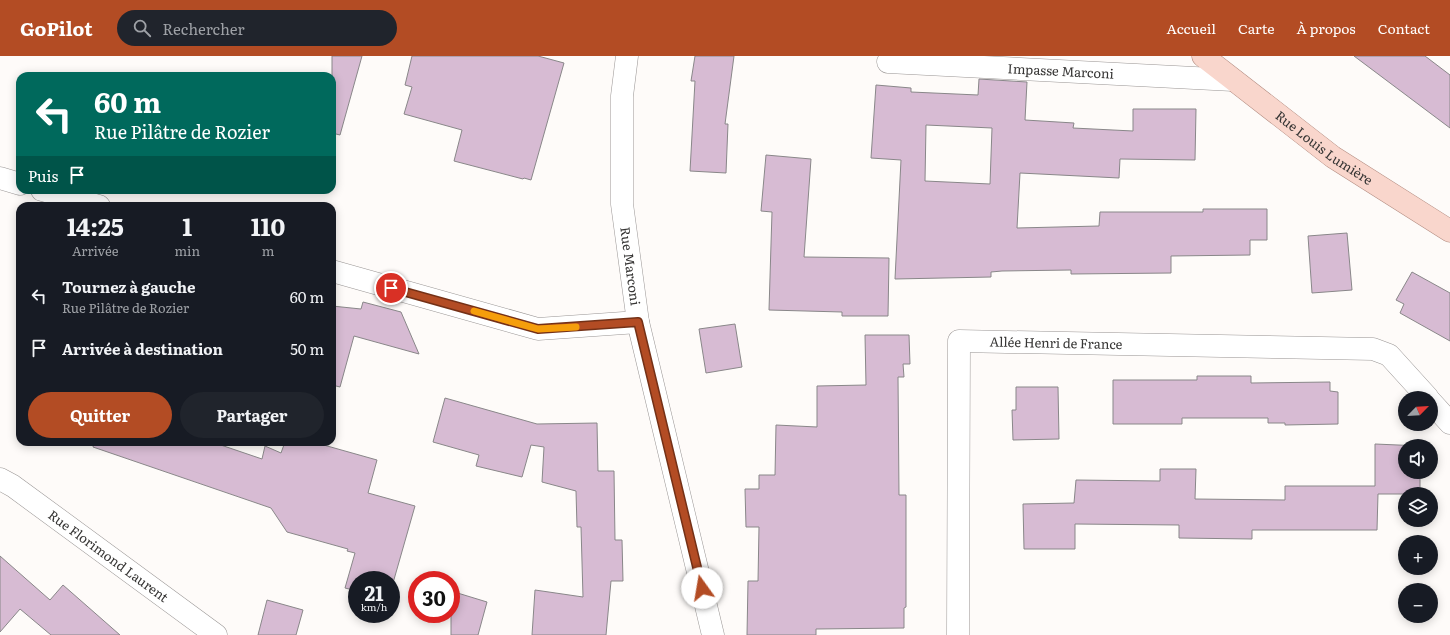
<!DOCTYPE html>
<html lang="fr">
<meta charset="utf-8">
<style>
:root{--surface:#171b24;--page:#20242c;--text:#f1f3f6;--muted:#9ea1a6;--accent:#b34c24}
body{margin:0;font-family:Literata,serif;background:var(--page);color:var(--text);height:100vh;display:flex;flex-direction:column;font-size:15px;white-space:nowrap}
*{box-sizing:border-box;margin:0}
p{font-size:13px;color:var(--muted)}
.icon{flex:none;width:22px;height:22px;fill:none;stroke:currentColor;stroke-width:2;stroke-linecap:round;stroke-linejoin:round}
.map{position:relative;flex:1;overflow:hidden}
.side{position:absolute;left:16px;top:146px;width:320px;height:244px;display:flex;flex-direction:column;background:var(--surface);border-radius:12px;box-shadow:0 2px 10px #0003}
.side>*{flex:none}
.hud{position:absolute;left:16px;top:16px;width:320px;height:122px;border-radius:12px;box-shadow:0 2px 10px #0003;background:#00695c;color:#fff;overflow:hidden}
.needle{width:26px;rotate:66deg}
.controls{position:absolute;left:1398px;top:335px;display:grid;gap:8px}
.controls a{display:grid;place-items:center;width:40px;height:40px;border-radius:50%;background:var(--surface);box-shadow:0 2px 10px #0003;font-size:20px}
.speed{position:absolute;left:348px;top:515px;display:flex;gap:8px;font-size:20px;font-weight:700;text-align:center}
.speed>*{display:grid;place-content:center;width:52px;height:52px;border-radius:50%;background:var(--surface);box-shadow:0 2px 10px #0003;line-height:1}
.speed small{font-size:10px;font-weight:400}
.speed .limit{border:6px solid #d22;background:#fff;color:#111}
.pin{position:absolute;display:grid;place-items:center;width:34px;height:34px;color:#fff;margin:-17px;border:2px solid #fff;border-radius:50%;box-shadow:0 1px 4px #0007}
.me{position:absolute;width:44px;margin:-22px;rotate:347deg;stroke-linejoin:round;filter:drop-shadow(0 0 3px #0008)}
.turn{display:flex;align-items:center;gap:14px;height:84px;padding:0 12px;font-size:18px}
.turn .icon{width:52px;height:52px;stroke-width:2.5}
.turn b{display:block;font-size:28px;line-height:34px}
.then{display:flex;align-items:center;height:38px;padding:0 12px;background:#0003;gap:8px;font-size:15px}
.eta{display:flex;justify-content:space-evenly;align-items:center;height:68px;text-align:center}
.eta b{font-size:24px;font-weight:700;line-height:28px}
.button{display:flex;gap:8px;margin-top:auto;padding:8px 12px}
.button a{flex:1;height:46px;border-radius:24px;background:var(--accent);color:#fff;font-size:16px;font-weight:700;line-height:46px;text-align:center}
.button a+a{background:var(--page);color:var(--text)}
ul{padding:0;list-style:none}
li{display:flex;align-items:center;gap:12px;height:52px;padding:0 12px}
li div{flex:1}
li b{display:block;font-size:15px}
li em{font-style:normal}
header{display:flex;align-items:center;gap:24px;box-sizing:border-box;height:56px;padding:0 20px;background:var(--accent);color:#fff}
header strong{font-size:19px}
nav{display:flex;gap:22px;margin-inline-start:auto;font-size:14px}
.search{width:280px;height:36px;background:var(--page);display:flex;align-items:center;gap:10px;box-sizing:border-box;padding:0 14px;border-radius:22px;color:var(--muted);font-size:15px}
.map>svg:first-child{display:block}
.building{fill:#d7bbd3;stroke:#898789;fill-rule:evenodd}
.lines{fill:none;stroke-linecap:round;stroke-linejoin:round}
.minor-casing{stroke:#9a9695;stroke-width:23}
.major-casing{stroke:#b28c81;stroke-width:23}
.minor{stroke:#fff;stroke-width:22}
.major{stroke:#f9d6cc;stroke-width:22}
.route-casing{stroke:#743117;stroke-width:10}
.route{stroke:#b34c24;stroke-width:7}
.slow{stroke:#f59e0b;stroke-width:7}
.labels{text-anchor:middle;stroke-width:3;stroke-linejoin:round;paint-order:stroke}
.street-label{font-size:13px;fill:#363534;stroke:#fefbf9}
</style>
<header>
<strong>GoPilot</strong>
<div class="search"><svg class="icon" aria-label="search" viewBox="0 0 24 24"><circle cx="10" cy="10" r="6"/><path d="M15 15l6 6"/></svg>Rechercher</div>
<nav><a>Accueil</a><a>Carte</a><a>À propos</a><a>Contact</a></nav>
</header>
<div class="map">
<svg width="1450" height="579" viewBox="0 0 1450 579">
<rect width="100%" height="100%" fill="#fefbf9"/>
<g class="building">
<path d="M332 0H362L340 79 332 77Z"/>
<path d="M412 0H538L564 7 531 124 524 122 523 123 454 105 462 74 404 58 412 31 405 29Z"/>
<path d="M695 0H734L725 68H728L726 117 690 115 695 25H691Z"/>
<path d="M1354 0H1425L1450 19V72Z"/>
<path d="M979 23 1027 26 1025 64 1074 67 1073 72 1133 75V53H1196L1195 104 1120 103 1119 122 1020 117 1017 172 1099 170 1100 156H1203V153H1267V184H1250V199L1171 200V217L1071 218V214L1002 215 991 216V221L895 223 901 104 871 102 876 29 911 32V36L978 39ZM926 69 992 72 990 128 925 125Z"/>
<path d="M766 99 811 103 804 201 889 202 888 260H842V256L769 254 772 156 761 155Z"/>
<path d="M1347 177 1352 234 1312 237 1308 180Z"/>
<path d="M1412 216 1450 237V285L1400 257 1404 248 1396 244Z"/>
<path d="M363 246 401 256 419 298 354 280 340 331 332 329V250L361 253Z"/>
<path d="M735 268 742 311 706 317 699 273Z"/>
<path d="M865 279H909L910 308H903L904 321H898L899 439H906V551L904 552V572L816 573V579H747L748 525H758L759 471H746L745 433H759V419H775L776 369 817 371V330L866 329Z"/>
<path d="M1197 320H1251V327L1330 326V335L1338 336V368L1285 369V367H1268V362H1182V368H1113V324H1197Z"/>
<path d="M1016 331H1058L1059 383 1013 384 1012 354H1016Z"/>
<path d="M445 342 537 368 597 367 598 415H614L615 484H622L623 525H611L606 579H532L535 534 583 541 581 471H577L576 435 542 426 544 391 531 389 522 421 476 410 479 399 433 386Z"/>
<path d="M94 386H212L262 403 265 390 281 397 285 386H313L377 404 368 437 415 450 391 534V524H357V535L345 532 355 497 347 495 348 493 287 476 271 452 93 391Z"/>
<path d="M1375 388 1421 390H1405V416H1420V438H1378L1377 474H1252V483L1179 482V469L1075 468V493H1024L1023 448 1074 447 1076 424 1160 425V413H1196L1195 443 1285 444V430H1375Z"/>
<path d="M0 500 50 544 63 529 120 579H51L20 553 0 576Z"/>
<path d="M451 535 487 546 478 579H451Z"/>
<path d="M267 544 303 554 296 579H258Z"/>
</g>
<g class="lines">
<g class="minor-casing">
<g id="minor">
<path id="s1" d="M627 0 622 40V148L638 266 713 579"/>
<path id="s2" d="M888 6 1233 24"/>
<path d="M0 122 20 128"/>
<path d="M42 134 99 150"/>
<path d="M332 215 538 273 638 266"/>
<path d="M1431 346 1450 367"/>
<path id="s3" d="M0 423 13 430 216 579"/>
<path id="s4" d="M958 579 959 285 1373 293 1389 299 1428 342"/>
</g>
</g>
<g class="major-casing">
<g id="major">
<path id="s5" d="M1203 0 1333 101 1450 175"/>
</g>
</g>
<use href="#minor" class="minor"/>
<use href="#major" class="major"/>
</g>
<g class="lines">
<g class="route-casing">
<path id="route" d="M391 232 538 273 638 266 702 532"/>
</g>
<use href="#route" class="route"/>
<path class="slow" d="M474 255 538 273 576 271"/>
</g>
<g class="labels">
<g class="street-label">
<text dy="5" stroke="none"><textPath href="#s2" startOffset="173">Impasse Marconi</textPath></text>
<text dy="5" stroke="none"><textPath href="#s5" startOffset="152">Rue Louis Lumière</textPath></text>
<text dy="5" stroke="none"><textPath href="#s1" startOffset="211">Rue Marconi</textPath></text>
<text dy="5" stroke="none"><textPath href="#s4" startOffset="391">Allée Henri de France</textPath></text>
<text dy="5" stroke="none"><textPath href="#s3" startOffset="133">Rue Florimond Laurent</textPath></text>
</g>
</g>
</svg>
<div class="controls">
<a><svg class="needle" viewBox="-14 -14 28 28"><path d="M0-13l5 13h-10z" fill="#e53935"/><path d="M0 13l5-13h-10z" fill="#9ea1a6"/></svg></a>
<a><svg class="icon" aria-label="sound" viewBox="0 0 24 24"><path d="M4 9h4l5-4v14l-5-4H4zM17 9q2 3 0 6"/></svg></a>
<a><svg class="icon" aria-label="layers" viewBox="0 0 24 24"><path d="M12 4l9 5-9 5-9-5zM3 14l9 5 9-5"/></svg></a>
<a>+</a>
<a>−</a>
</div>
<div class="speed"><div>21<small>km/h</small></div><div class="limit">30</div></div>
<div class="pin" style="left:391px;top:232px;background:#d93025"><svg class="icon" aria-label="arrive" viewBox="0 0 24 24"><path d="M6 21V4h12l-3 4 3 4H6"/></svg></div>
<svg class="me" style="left:702px;top:532px" viewBox="-20 -20 40 40"><circle r="19" fill="#fff"/><path d="M0-13L10 11 0 6-10 11z" fill="#b34c24"/></svg>
<div class="hud">
<div class="turn"><svg class="icon" aria-label="left" viewBox="0 0 24 24"><path d="M17 20v-9H6M10 6l-5 5 5 5"/></svg><div><b>60 m</b>Rue Pilâtre de Rozier</div></div>
<div class="then">Puis<svg class="icon" aria-label="arrive" viewBox="0 0 24 24"><path d="M6 21V4h12l-3 4 3 4H6"/></svg></div>
</div>
<section class="side">
<div class="eta">
<div><b>14:25</b><p>Arrivée</p></div>
<div><b>1</b><p>min</p></div>
<div><b>110</b><p>m</p></div>
</div>
<ul>
<li><svg class="icon" aria-label="left" viewBox="0 0 24 24"><path d="M17 20v-9H6M10 6l-5 5 5 5"/></svg><div><b>Tournez à gauche</b><p>Rue Pilâtre de Rozier</p></div><em>60 m</em></li>
<li><svg class="icon" aria-label="arrive" viewBox="0 0 24 24"><path d="M6 21V4h12l-3 4 3 4H6"/></svg><div><b>Arrivée à destination</b></div><em>50 m</em></li>
</ul>
<div class="button"><a>Quitter</a><a>Partager</a></div>
</section>
</div>
